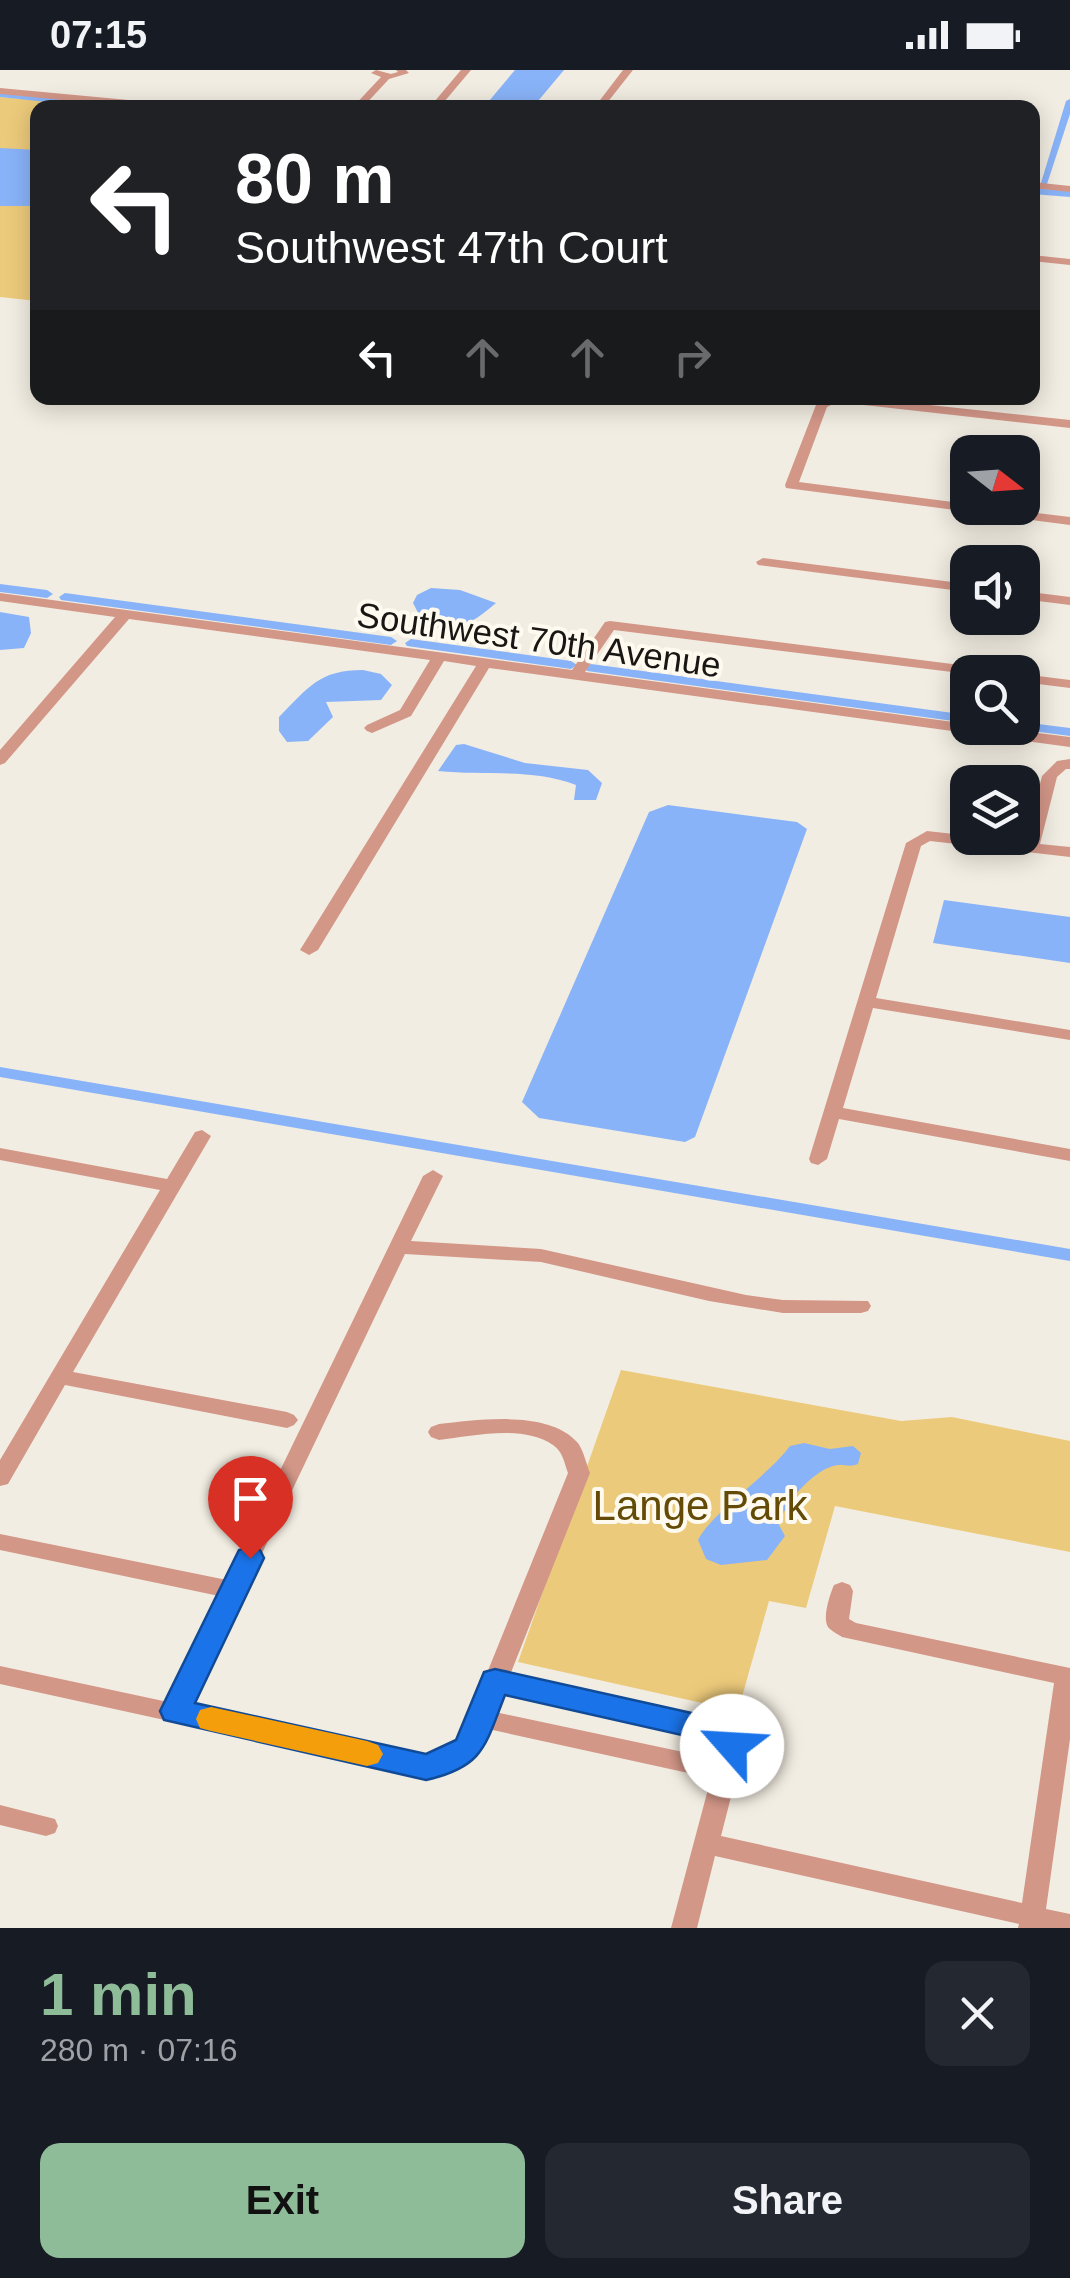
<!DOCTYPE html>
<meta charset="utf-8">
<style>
:root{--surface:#171b24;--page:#242831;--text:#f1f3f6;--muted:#9ea1a6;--accent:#8ebb98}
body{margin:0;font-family:Helvetica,sans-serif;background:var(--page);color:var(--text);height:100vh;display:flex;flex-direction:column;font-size:38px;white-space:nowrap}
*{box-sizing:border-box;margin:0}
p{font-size:32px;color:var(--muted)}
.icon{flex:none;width:55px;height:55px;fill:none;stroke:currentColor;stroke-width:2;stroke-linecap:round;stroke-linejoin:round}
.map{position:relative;height:1858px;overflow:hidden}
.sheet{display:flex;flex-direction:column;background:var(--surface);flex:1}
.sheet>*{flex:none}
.guide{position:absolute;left:30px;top:30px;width:1010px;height:305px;border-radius:20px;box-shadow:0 5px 25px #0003;background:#202124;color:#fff;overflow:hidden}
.needle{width:65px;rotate:107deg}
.tools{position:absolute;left:950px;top:365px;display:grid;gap:20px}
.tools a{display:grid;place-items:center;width:90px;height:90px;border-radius:20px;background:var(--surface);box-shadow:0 5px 25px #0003;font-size:50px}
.pin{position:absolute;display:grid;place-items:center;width:85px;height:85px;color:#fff;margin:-102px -42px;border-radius:50% 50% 50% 0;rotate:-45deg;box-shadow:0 0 10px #0007}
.pin .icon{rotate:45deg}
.me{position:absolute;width:110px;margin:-55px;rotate:296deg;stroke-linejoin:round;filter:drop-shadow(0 0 8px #0008)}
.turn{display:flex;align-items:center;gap:35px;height:210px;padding:0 40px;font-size:45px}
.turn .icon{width:130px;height:130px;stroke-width:2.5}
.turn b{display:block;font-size:70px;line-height:85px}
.lanes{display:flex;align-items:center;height:95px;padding:0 40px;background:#0003;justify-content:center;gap:50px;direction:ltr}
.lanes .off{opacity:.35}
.round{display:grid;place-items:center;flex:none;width:105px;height:105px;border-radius:20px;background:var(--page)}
.summary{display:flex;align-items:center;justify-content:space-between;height:170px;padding:0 40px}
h1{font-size:60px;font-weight:700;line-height:75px;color:var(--accent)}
.primary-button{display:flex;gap:20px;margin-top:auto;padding:20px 40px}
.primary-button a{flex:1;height:115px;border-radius:20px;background:var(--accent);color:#111;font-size:40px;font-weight:700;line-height:115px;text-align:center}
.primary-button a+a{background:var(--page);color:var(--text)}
.status{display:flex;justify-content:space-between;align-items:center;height:70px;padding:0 50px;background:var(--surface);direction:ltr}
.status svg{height:28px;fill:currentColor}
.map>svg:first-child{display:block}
.green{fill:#ecca7b}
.water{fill:#89b3f8}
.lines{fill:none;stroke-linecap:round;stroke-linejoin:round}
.canal{fill:#89b3f8;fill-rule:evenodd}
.minor{fill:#d39788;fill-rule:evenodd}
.route{fill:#1a73e8;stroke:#114b97;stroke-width:2.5}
.slow{fill:#f59e0b}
.labels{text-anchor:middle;stroke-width:8;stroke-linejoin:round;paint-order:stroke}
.street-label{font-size:35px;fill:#181713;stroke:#fffaef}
.near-park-label{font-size:42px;fill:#634b07;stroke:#fffaef}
</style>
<div class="status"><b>07:15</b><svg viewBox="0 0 49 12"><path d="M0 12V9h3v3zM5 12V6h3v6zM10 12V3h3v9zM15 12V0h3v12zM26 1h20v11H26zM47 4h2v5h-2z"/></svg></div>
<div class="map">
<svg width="1070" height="1858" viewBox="0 0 1070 1858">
<rect width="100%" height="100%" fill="#f2ede2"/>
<g class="green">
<path d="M0 27 114 37 38 38 37 231 0 227Z"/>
<path d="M621 1300 901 1351 952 1347 1070 1371V1482L835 1436 806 1538 769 1531 738 1641 518 1592Z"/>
</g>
<g class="water">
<path d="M515 0H564L533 37H484Z"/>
<path d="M0 78 37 80V136H0Z"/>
<path d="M431 518 460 520 496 533C473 553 456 563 425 556L413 533 417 525Z"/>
<path d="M0 542 29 547 31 563 24 578 0 580Z"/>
<path d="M363 600 381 604 392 615 381 630 326 632 333 647 308 671 287 672 279 661V647C309 617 319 600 363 600Z"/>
<path d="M464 674 525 693 588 700 602 713 596 730H574L576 715C531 698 485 706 438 701L456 675Z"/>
<path d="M668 735 797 752 807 759 695 1067 685 1072 539 1048 522 1032 649 742Z"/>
<path d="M944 830 1070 847V893L933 873Z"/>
<path d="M804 1373 830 1379 853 1376 861 1383 858 1394C849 1398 843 1393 833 1396 812 1402 784 1433 779 1455L785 1466 767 1490 721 1495 706 1489 698 1470C712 1442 767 1407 790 1376Z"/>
</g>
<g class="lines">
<g class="canal">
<path d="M0 23 134 36 138 38H103L0 27Z"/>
<path d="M1070 29V44L1047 114 1040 116 1066 31Z"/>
<path d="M1032 118 1070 121V127L1032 124Z"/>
<path d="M0 514 47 520 53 524 47 528 0 522Z"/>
<path d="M65 523 391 567 397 571 391 575 61 530 59 527Z"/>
<path d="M411 569 571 591 577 595 571 599 407 576 405 573Z"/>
<path d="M591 594 968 645V653L587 601 585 598Z"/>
<path d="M1022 652 1070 658V666L1017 659 1022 658Z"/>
<path d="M0 997 1070 1179V1191L0 1007Z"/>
</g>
<g class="minor">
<path d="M376 0 391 4 398 2 396 0H406L409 3 389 9 362 38H352L381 7 371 3Z"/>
<path d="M461 0H471L439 38H429Z"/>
<path d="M623 0H633L603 38H594Z"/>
<path d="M0 18 182 35 186 38H146L0 24Z"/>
<path d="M1032 112 1070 116V122L1032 118Z"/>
<path d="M1032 185 1070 189V195L1032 191Z"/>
<path d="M826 328H865L1070 350V358L837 332 827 337 799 412 968 434V438H996L1070 447V455L786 418 785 415 816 335Z"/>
<path d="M763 488 968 514V522L758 495 756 492Z"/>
<path d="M1022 521 1070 527V535L1022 529Z"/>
<path d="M0 523 572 600 605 552 610 551 984 598 991 602 968 604 614 560 585 602 968 654V658H997L1070 667V677L489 598 318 880 309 885 300 880 476 596 444 591 411 646 372 663 367 661 364 658 367 655 400 640 430 590 129 549 5 693 0 695V680L115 547 0 531Z"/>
<path d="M1022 604 1070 610V618L1022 612Z"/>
<path d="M1070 689V699H1066L1057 707 1040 774 1070 777V787L930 771 921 776 876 928 1070 960V970L873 938 843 1038 1070 1079V1091L839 1049 827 1089 818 1095 811 1093 809 1089 906 773 927 761 1025 772 1042 706 1057 691Z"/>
<path d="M202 1060 211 1066 73 1302 287 1342 294 1345 298 1350 294 1355 287 1358 65 1315 8 1414 0 1416V1390L160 1120 0 1090V1078L167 1109 195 1062Z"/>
<path d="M433 1100 443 1106 411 1171 541 1179 746 1225 783 1230 868 1231 871 1236 868 1241 861 1243H783L709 1231 541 1192 405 1184 189 1636 426 1687 442 1684 459 1672 568 1403C564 1392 563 1382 553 1375 523 1354 472 1366 439 1370L431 1367 428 1362 431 1357 439 1354C478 1350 549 1339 578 1373 584 1382 586 1393 590 1403L510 1605 736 1659 744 1676 721 1766 1022 1833 1054 1613 842 1567C839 1565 830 1560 828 1557 822 1548 830 1524 834 1515L842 1512 850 1515 853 1521 849 1549 856 1553 1070 1598V1669L1046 1839 1070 1844V1858H1018L1019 1854 715 1786 697 1858H671L711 1708 488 1659C474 1695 462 1699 426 1707L0 1614V1596L168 1632 219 1526 0 1480V1464L227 1510 423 1106ZM503 1622 719 1674 716 1689 495 1642Z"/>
<path d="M0 1735 55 1749 58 1756 55 1763 46 1766 0 1755Z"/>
</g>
</g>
<path class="route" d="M250 1477 260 1480 264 1488 195 1633 426 1684 456 1670 484 1602 495 1599 723 1650 734 1653 748 1676 743 1685C727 1690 722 1686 713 1672L505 1625C485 1676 484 1697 426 1710L164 1650 160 1641 235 1488 239 1480Z"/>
<path class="slow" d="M211 1637 367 1671 378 1675 383 1684 378 1693 367 1696 211 1661 200 1658 196 1649 200 1640Z"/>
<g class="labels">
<g class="street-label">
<text transform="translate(539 570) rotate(8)" y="12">Southwest 70th Avenue</text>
</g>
<g class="near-park-label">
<text x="700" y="1450">Lange Park</text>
</g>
</g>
</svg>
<div class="tools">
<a><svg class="needle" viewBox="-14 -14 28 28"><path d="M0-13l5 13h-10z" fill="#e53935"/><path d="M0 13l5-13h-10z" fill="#9ea1a6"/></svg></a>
<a><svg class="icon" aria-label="sound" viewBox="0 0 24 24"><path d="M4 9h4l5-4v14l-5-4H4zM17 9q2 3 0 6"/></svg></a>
<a><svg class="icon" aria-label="search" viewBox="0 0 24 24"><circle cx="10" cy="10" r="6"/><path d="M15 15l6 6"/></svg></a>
<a><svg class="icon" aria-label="layers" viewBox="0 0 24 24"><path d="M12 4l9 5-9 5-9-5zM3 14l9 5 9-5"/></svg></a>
</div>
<div class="pin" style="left:250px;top:1488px;background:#d93025"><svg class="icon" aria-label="arrive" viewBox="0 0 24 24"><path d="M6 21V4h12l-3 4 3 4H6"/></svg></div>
<svg class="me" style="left:732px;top:1676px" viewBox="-20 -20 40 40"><circle r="19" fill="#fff"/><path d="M0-13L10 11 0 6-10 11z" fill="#1a73e8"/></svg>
<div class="guide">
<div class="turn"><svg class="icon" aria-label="left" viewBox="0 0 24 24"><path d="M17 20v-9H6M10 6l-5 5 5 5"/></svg><div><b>80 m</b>Southwest 47th Court</div></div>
<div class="lanes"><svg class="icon" aria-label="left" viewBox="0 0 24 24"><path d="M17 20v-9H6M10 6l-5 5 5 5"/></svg><svg class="icon off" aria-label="ahead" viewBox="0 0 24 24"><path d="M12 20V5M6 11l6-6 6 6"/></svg><svg class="icon off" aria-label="ahead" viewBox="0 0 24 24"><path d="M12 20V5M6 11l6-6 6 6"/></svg><svg class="icon off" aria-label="right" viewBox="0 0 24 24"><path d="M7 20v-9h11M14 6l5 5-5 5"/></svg></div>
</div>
</div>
<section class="sheet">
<div class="summary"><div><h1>1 min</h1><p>280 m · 07:16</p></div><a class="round"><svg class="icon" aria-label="close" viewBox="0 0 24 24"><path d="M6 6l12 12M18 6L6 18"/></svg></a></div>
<div class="primary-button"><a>Exit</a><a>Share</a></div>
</section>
